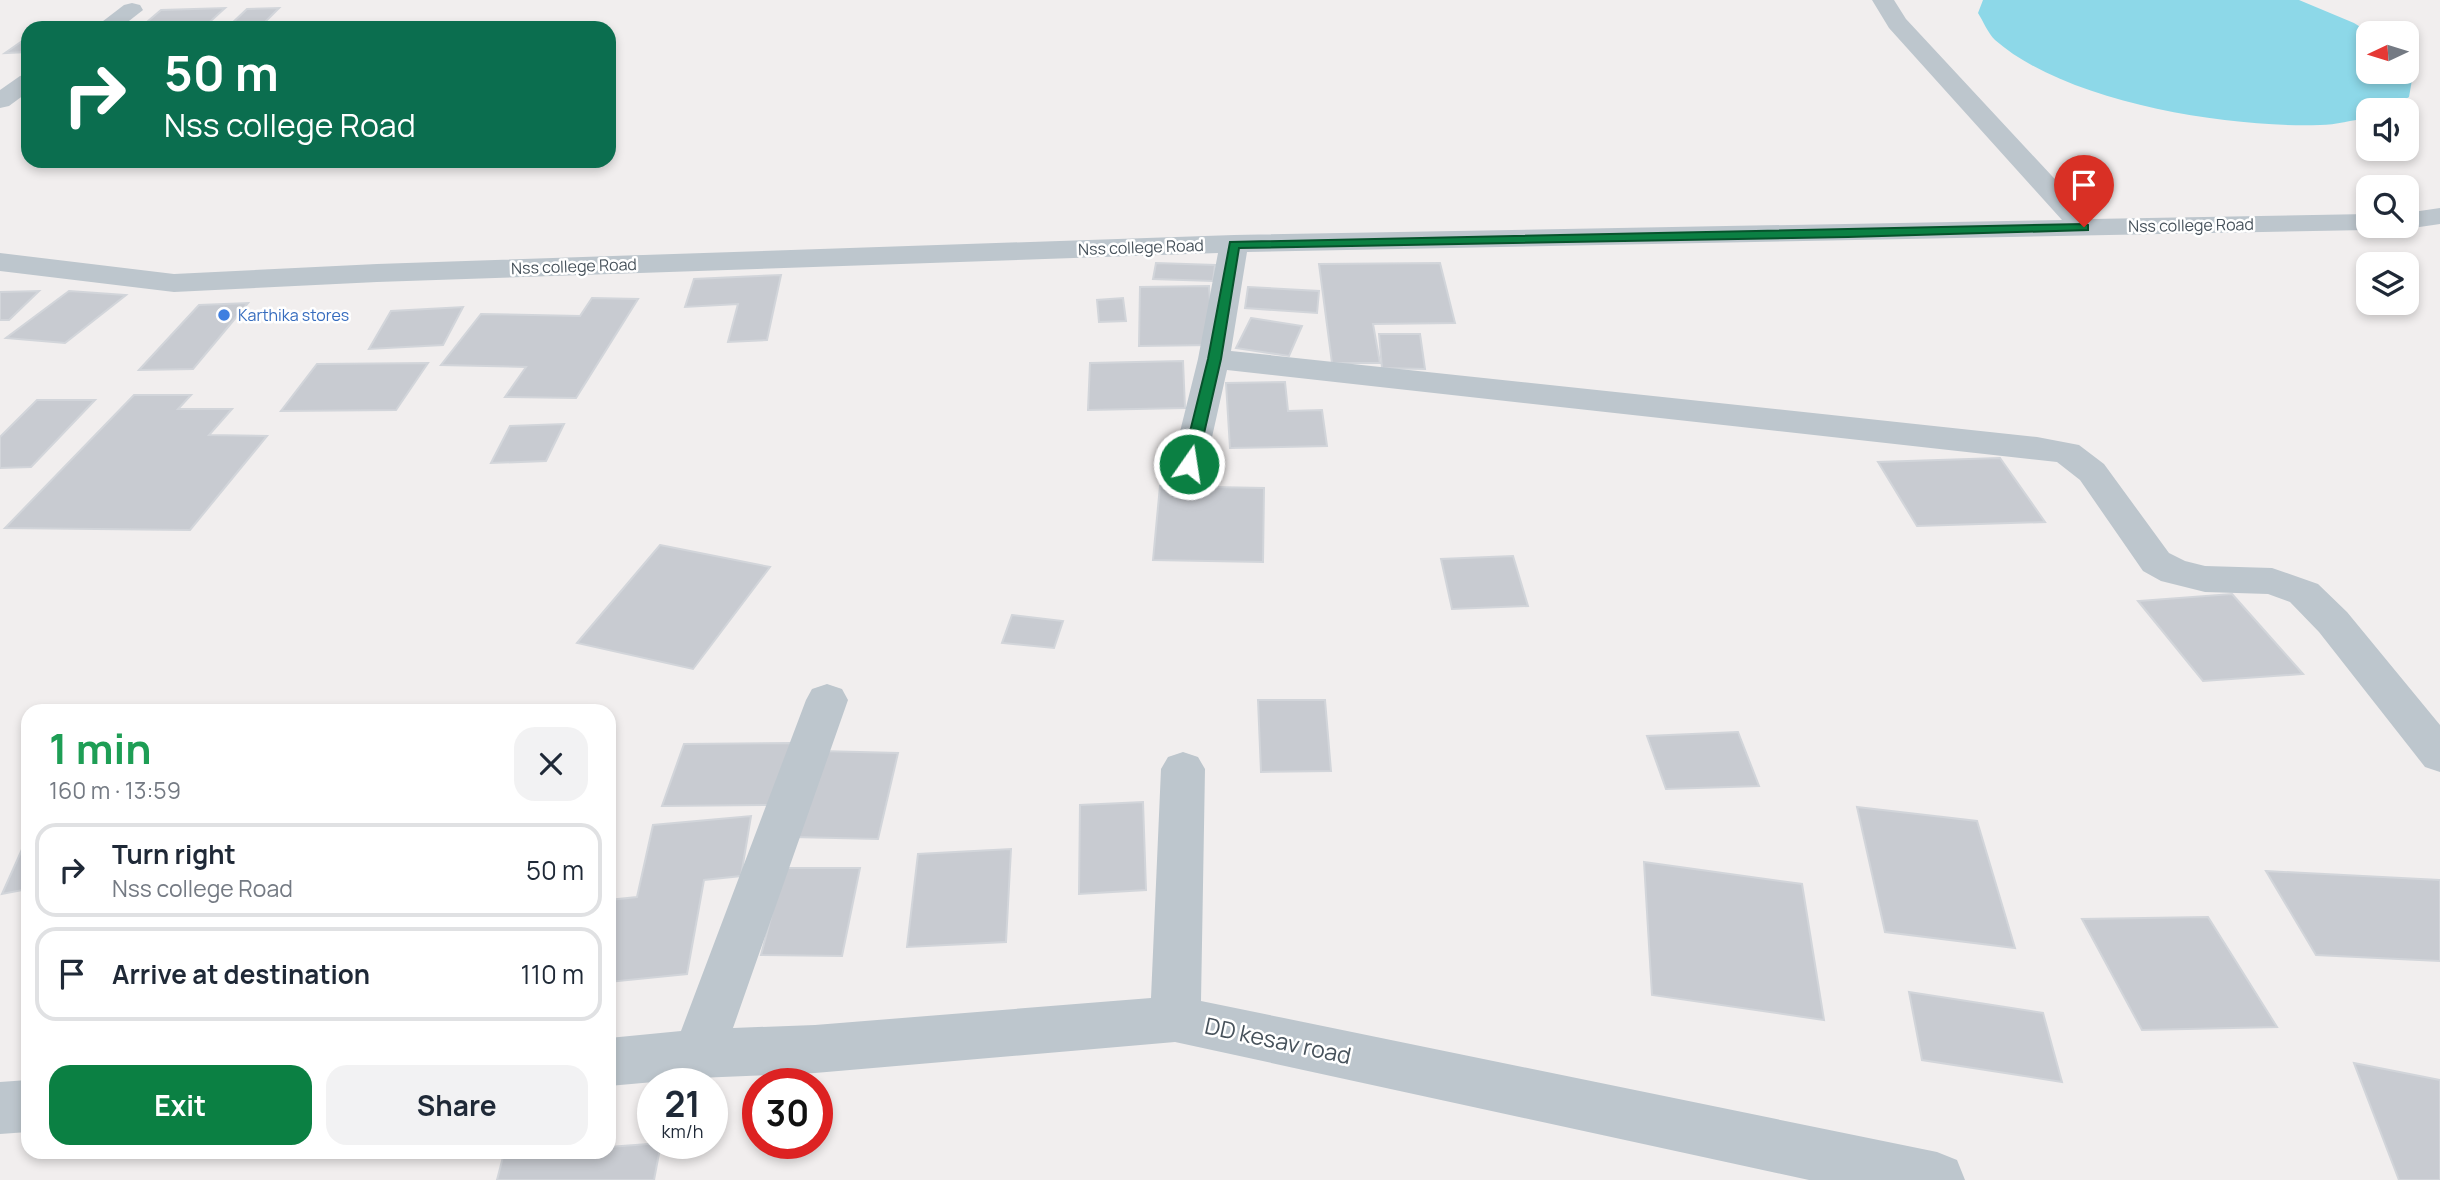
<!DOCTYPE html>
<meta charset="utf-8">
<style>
:root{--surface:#fff;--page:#f2f2f3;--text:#1f2937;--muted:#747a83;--line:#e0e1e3;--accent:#0b8043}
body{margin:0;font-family:Manrope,sans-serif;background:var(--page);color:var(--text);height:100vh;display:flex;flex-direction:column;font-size:26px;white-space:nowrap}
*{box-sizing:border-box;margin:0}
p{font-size:23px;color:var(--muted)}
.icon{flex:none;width:38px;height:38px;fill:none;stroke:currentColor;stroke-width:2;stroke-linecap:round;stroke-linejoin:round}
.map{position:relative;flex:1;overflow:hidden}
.details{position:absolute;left:21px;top:704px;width:595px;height:455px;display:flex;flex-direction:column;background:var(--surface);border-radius:21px;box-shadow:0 4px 10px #0003}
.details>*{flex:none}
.top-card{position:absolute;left:21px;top:21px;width:595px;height:147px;border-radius:21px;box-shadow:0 4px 10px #0003;background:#0b6e4f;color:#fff;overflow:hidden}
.needle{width:46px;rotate:266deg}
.controls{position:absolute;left:2356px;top:21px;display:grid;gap:14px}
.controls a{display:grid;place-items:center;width:63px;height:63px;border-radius:14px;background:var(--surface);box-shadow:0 4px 10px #0003;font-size:35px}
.speed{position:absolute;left:637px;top:1068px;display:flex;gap:14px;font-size:35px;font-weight:700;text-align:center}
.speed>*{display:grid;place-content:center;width:91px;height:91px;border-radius:50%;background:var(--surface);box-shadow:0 4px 10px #0003;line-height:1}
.speed small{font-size:18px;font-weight:400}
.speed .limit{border:10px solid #d22;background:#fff;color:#111}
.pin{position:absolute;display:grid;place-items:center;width:60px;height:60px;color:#fff;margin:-72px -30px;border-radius:50% 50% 50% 0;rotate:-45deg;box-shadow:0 0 7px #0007}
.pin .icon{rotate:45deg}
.me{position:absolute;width:77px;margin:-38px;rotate:13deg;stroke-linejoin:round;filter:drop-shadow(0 0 5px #0008)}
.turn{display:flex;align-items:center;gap:24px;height:147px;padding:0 28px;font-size:32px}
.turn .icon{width:91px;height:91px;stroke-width:2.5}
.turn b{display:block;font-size:49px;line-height:60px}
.round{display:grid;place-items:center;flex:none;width:74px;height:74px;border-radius:21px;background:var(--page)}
.summary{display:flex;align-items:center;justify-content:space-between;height:119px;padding:0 28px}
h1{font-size:42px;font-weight:700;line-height:52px;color:#1e9e55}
.cta{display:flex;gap:14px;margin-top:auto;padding:14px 28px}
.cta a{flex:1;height:80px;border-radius:21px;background:var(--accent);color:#fff;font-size:28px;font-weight:700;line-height:80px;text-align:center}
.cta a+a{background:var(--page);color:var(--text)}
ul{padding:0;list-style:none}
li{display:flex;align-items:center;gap:21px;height:94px;margin:0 14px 10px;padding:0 14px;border:4px solid var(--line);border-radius:21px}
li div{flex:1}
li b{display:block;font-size:26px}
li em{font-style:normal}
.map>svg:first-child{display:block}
.water{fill:#8dd8e8}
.building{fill:#c8cbd1;stroke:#d2d5da;stroke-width:2}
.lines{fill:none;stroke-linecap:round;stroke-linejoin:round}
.minor{fill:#bdc6cd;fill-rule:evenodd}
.route{fill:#0b8043;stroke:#07532c;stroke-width:2}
.shop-dot{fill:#3f7fe0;stroke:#fff;stroke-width:2.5}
.labels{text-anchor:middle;stroke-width:5;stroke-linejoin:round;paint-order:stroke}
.far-street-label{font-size:16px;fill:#47525b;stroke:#fff}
.far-shop-label{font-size:16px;fill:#366cbe;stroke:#fff;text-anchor:start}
.near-street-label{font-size:23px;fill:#47525b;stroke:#fff}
</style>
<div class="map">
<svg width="2440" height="1180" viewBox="0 0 2440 1180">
<rect width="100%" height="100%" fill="#f1eeee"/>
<path class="water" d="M1983 0H2299L2354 23 2370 33H2368V72H2406V65L2413 74 2409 97 2388 110H2368V118C2352 120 2336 125 2320 125 2227 128 2067 103 1995 40 1988 33 1983 21 1978 13Z"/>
<g class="building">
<path d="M225 8 203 28H140L161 10Z"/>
<path d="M279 8 262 25 229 26 247 9Z"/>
<path d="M28 37V52L5 53Z"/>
<path d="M1156 263 1215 265 1213 281 1153 279Z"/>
<path d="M1440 263 1455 323 1373 324 1380 363H1332L1319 264Z"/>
<path d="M781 275 767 340 728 342 738 304 685 307 694 279Z"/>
<path d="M1209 286 1213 345 1139 346 1140 287Z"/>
<path d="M1248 287 1319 291 1317 313 1245 308Z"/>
<path d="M39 291 9 320H0V292Z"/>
<path d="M69 291 126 295 65 343 6 338Z"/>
<path d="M592 298 638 299 576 398 505 397 526 367 441 365 481 314 580 316Z"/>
<path d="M1123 298 1126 321 1099 322 1097 300Z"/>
<path d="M248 303 193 369 139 370 199 305Z"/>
<path d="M463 307 443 345 369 349 391 311Z"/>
<path d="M1251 318 1302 326 1289 356 1236 348Z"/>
<path d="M1379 334H1420L1425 369 1382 368Z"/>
<path d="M1183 361 1185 408 1088 410 1090 363Z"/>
<path d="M428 363 396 410 281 411 317 364Z"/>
<path d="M1285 382 1288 411 1322 410 1327 446 1230 448 1226 383Z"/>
<path d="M134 395H191L178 409H232L209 435 267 436 190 530 5 528Z"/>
<path d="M37 400H95L31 467 0 468V437Z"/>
<path d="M564 424 546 461 491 463 510 426Z"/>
<path d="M2000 458 2045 522 1917 526 1878 462Z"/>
<path d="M1160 486 1264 488 1263 562 1153 560Z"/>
<path d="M660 545 770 567 693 669 577 643Z"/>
<path d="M1513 556 1528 606 1452 609 1441 559Z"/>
<path d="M2232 594 2303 674 2203 681 2138 601Z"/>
<path d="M1012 615 1063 621 1054 648 1002 643Z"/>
<path d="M1258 700H1325L1331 771 1261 772Z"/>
<path d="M1738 732 1759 786 1666 789 1647 736Z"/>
<path d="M791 743 775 805 662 806 684 744Z"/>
<path d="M820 751 898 753 878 839 794 837Z"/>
<path d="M1143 802 1146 890 1079 894 1080 805Z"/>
<path d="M1857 807 1977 821 2015 948 1885 932Z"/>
<path d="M751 816 741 876 704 880 687 974 609 982V900L637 897 653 825Z"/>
<path d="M28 836V889L2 894Z"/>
<path d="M1011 849 1006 942 907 947 918 854Z"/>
<path d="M1644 862 1802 884 1824 1020 1652 995Z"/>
<path d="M784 868H860L842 956 761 955Z"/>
<path d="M2266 871 2440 880V961L2316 955Z"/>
<path d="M2208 917 2277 1027 2142 1030 2082 919Z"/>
<path d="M1909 992 2043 1013 2062 1082 1922 1060Z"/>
<path d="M2354 1063 2440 1080V1180H2399Z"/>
<path d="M661 1143 654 1180H497L503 1157 559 1152H609V1147Z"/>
</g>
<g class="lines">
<g class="minor">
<path d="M1872 0H1894L1906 19 2092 219 2368 214V226H2379L2368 230 1247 252 1231 351 2037 437 2079 445 2104 464 2169 553 2185 561 2205 566 2272 568 2318 584 2347 612 2440 725V772L2425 767 2319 632 2290 602 2268 594 2205 592 2161 581 2143 571 2080 480 2057 462 1227 370 1206 464 1201 472 1189 475 1177 472 1172 464 1198 359 1218 253 377 282 174 292 0 271V253L174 274 377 264 1234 235 2062 220 1889 28Z"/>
<path d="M132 3 140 5 143 10 120 28H94L124 5Z"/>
<path d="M28 74V92L9 106 0 108V90L20 76Z"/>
<path d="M2440 208V224L2406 229 2395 226H2406V213Z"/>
<path d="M827 684 842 689 848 700 733 1028 815 1025 1151 998 1161 769 1168 757 1183 752 1198 757 1205 769 1201 1001 1937 1152 1957 1160 1965 1180H1809L1175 1042 815 1073 698 1078 609 1086V1038L681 1031 806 700 812 689Z"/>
<path d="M28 1080V1132L0 1134V1082Z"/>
</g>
</g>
<path class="route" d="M2084 224 2088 225V230L1848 237 1239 248 1221 359 1197 464 1189 468 1182 464 1208 359 1230 242Z"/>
<circle class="shop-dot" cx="224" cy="315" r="7"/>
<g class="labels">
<g class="far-street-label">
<text transform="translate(2191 225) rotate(-1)" y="6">Nss college Road</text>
<text transform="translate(1141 247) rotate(-2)" y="6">Nss college Road</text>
<text transform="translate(574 266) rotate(-2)" y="6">Nss college Road</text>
</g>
<g class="far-shop-label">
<text x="238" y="321">Karthika stores</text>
</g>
<g class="near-street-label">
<text transform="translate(1278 1041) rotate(12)" y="8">DD kesav road</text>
</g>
</g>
</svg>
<div class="controls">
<a><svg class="needle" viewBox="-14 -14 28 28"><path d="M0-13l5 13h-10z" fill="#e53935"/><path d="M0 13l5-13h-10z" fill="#747a83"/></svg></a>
<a><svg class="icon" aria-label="sound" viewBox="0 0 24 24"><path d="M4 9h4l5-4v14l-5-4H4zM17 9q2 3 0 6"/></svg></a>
<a><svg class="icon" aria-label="search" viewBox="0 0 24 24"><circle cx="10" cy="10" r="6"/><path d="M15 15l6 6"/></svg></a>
<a><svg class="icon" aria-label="layers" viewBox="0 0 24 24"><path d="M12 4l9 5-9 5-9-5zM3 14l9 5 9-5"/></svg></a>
</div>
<div class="speed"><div>21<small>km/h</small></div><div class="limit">30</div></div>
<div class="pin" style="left:2084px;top:227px;background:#d93025"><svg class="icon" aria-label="arrive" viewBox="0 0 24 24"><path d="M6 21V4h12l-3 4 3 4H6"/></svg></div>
<svg class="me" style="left:1189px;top:464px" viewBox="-20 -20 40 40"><circle r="17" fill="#0b8043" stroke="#fff" stroke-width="3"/><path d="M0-11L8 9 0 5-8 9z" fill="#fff"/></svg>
<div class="top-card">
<div class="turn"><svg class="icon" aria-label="right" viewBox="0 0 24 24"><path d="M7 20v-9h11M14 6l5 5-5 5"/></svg><div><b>50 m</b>Nss college Road</div></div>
</div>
<section class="details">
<div class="summary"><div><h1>1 min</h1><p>160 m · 13:59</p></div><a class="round"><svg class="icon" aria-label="close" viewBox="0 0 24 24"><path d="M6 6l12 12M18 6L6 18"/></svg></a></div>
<ul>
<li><svg class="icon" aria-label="right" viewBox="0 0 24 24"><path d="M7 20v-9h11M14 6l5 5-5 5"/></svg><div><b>Turn right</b><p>Nss college Road</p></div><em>50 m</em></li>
<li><svg class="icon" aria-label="arrive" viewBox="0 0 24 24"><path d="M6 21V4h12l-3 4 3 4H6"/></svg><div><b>Arrive at destination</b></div><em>110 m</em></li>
</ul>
<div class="cta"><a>Exit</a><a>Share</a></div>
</section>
</div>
